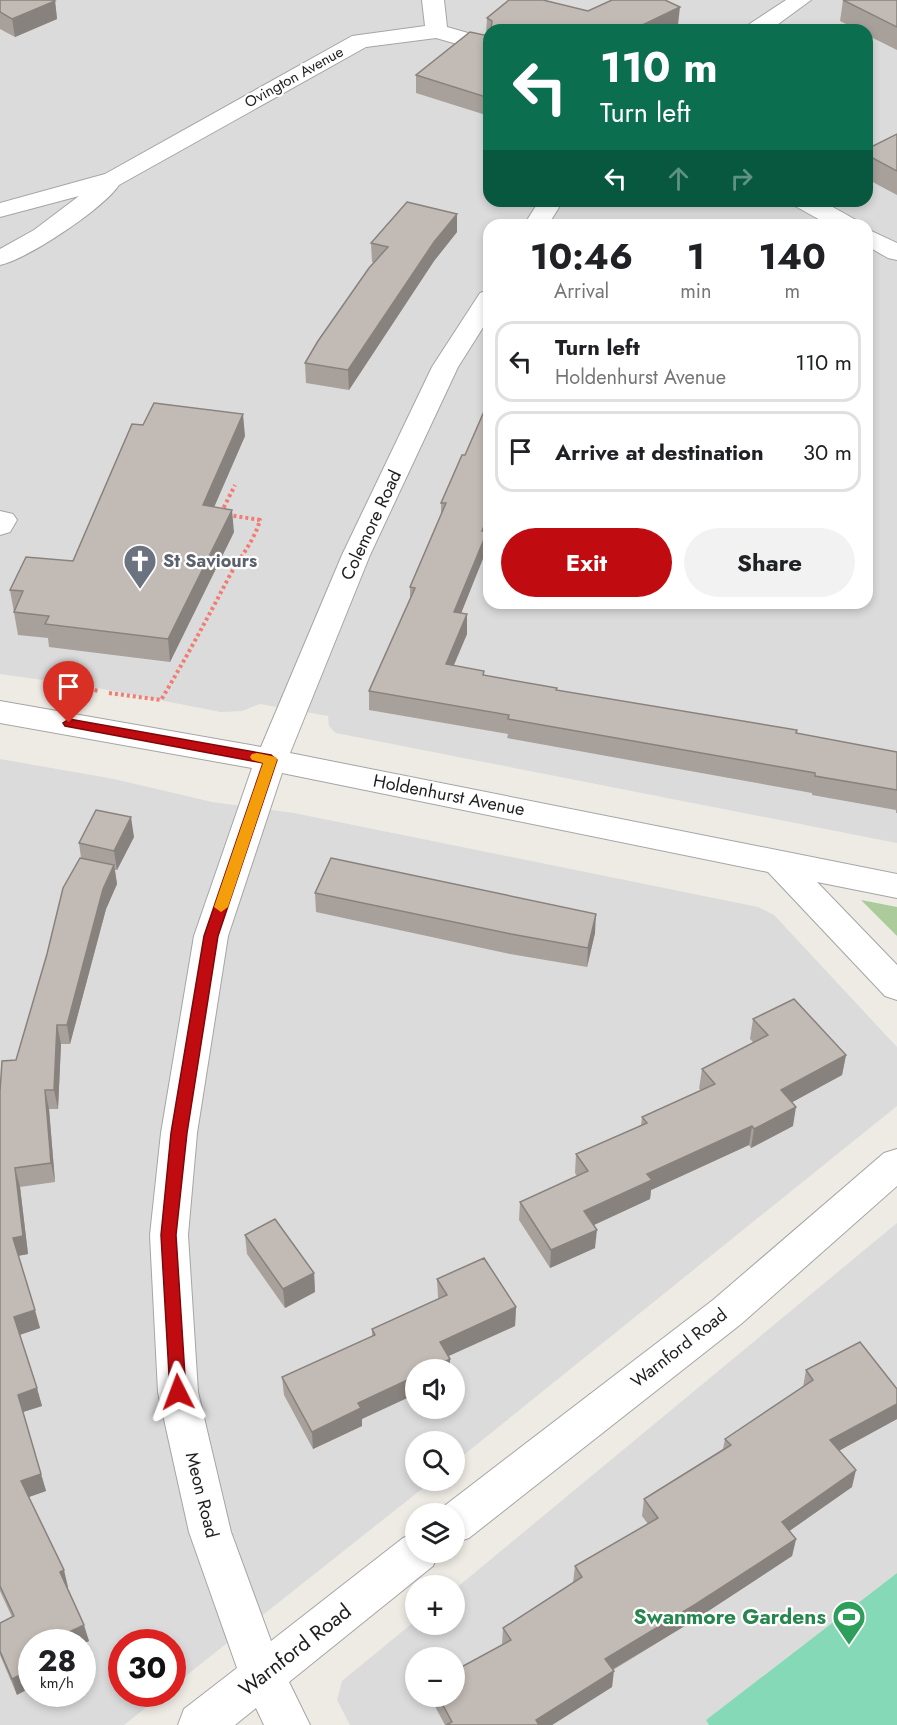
<!DOCTYPE html>
<meta charset="utf-8">
<style>
:root{--surface:#fff;--page:#f2f2f2;--text:#202124;--muted:#757577;--line:#e0e0e0;--accent:#c00c10}
body{margin:0;font-family:Jost,sans-serif;background:var(--page);color:var(--text);height:100vh;display:flex;flex-direction:column;font-size:22px;white-space:nowrap}
*{box-sizing:border-box;margin:0}
p{font-size:20px;color:var(--muted)}
.icon{flex:none;width:33px;height:33px;fill:none;stroke:currentColor;stroke-width:2;stroke-linecap:round;stroke-linejoin:round}
.map{position:relative;flex:1;overflow:hidden}
.details{position:absolute;left:483px;top:219px;width:390px;height:390px;display:flex;flex-direction:column;background:var(--surface);border-radius:18px;box-shadow:0 3px 9px #0003}
.details>*{flex:none}
.hud{position:absolute;left:483px;top:24px;width:390px;height:183px;border-radius:18px;box-shadow:0 3px 9px #0003;background:#0b6e4f;color:#fff;overflow:hidden}
.controls{position:absolute;left:405px;top:1359px;display:grid;gap:12px}
.controls a{display:grid;place-items:center;width:60px;height:60px;border-radius:50%;background:var(--surface);box-shadow:0 3px 9px #0003;font-size:30px}
.speed{position:absolute;left:18px;top:1629px;display:flex;gap:12px;font-size:30px;font-weight:700;text-align:center}
.speed>*{display:grid;place-content:center;width:78px;height:78px;border-radius:50%;background:var(--surface);box-shadow:0 3px 9px #0003;line-height:1}
.speed small{font-size:15px;font-weight:400}
.speed .limit{border:9px solid #d22;background:#fff;color:#111}
.pin{position:absolute;display:grid;place-items:center;width:51px;height:51px;color:#fff;margin:-62px -26px;border-radius:50% 50% 50% 0;rotate:-45deg;box-shadow:0 0 6px #0007}
.pin .icon{rotate:45deg}
.me{position:absolute;width:66px;margin:-33px;rotate:357deg;stroke-linejoin:round;filter:drop-shadow(0 0 4px #0008)}
.turn{display:flex;align-items:center;gap:21px;height:126px;padding:0 18px;font-size:27px}
.turn .icon{width:78px;height:78px;stroke-width:2.5}
.turn b{display:block;font-size:42px;line-height:51px}
.lanes{display:flex;align-items:center;height:57px;padding:0 18px;background:#0003;justify-content:center;gap:30px;direction:ltr}
.lanes .off{opacity:.35}
.eta{display:flex;justify-content:space-evenly;align-items:center;height:102px;text-align:center}
.eta b{font-size:36px;font-weight:700;line-height:42px}
.cta{display:flex;gap:12px;margin-top:auto;padding:12px 18px}
.cta a{flex:1;height:69px;border-radius:36px;background:var(--accent);color:#fff;font-size:24px;font-weight:700;line-height:69px;text-align:center}
.cta a+a{background:var(--page);color:var(--text)}
ul{padding:0;list-style:none}
li{display:flex;align-items:center;gap:18px;height:81px;margin:0 12px 9px;padding:0 6px;border:3px solid var(--line);border-radius:18px}
li div{flex:1}
li b{display:block;font-size:22px}
li em{font-style:normal}
.map>svg:first-child{display:block}
.residential{fill:#dcdbdb;fill-rule:evenodd}
.forest{fill:#abcb9b}
.pitch{fill:#86d9b7}
.lines{fill:none;stroke-linecap:round;stroke-linejoin:round}
.minor-casing{stroke:#a5a5a5;stroke-width:2}
.path{stroke:#f17c72;stroke-width:4;stroke-dasharray:3 3;stroke-linecap:butt}
.minor{fill:#fff;fill-rule:evenodd}
.wall{fill:#a7a09b}
.shaded-wall{fill:#88827e}
.building{fill:#c2bab4;stroke:#88827e;stroke-width:1.5}
.route{fill:#c00c10;stroke:#7d080a;stroke-width:1.5}
.slow{fill:#f59e0b}
.labels{text-anchor:middle;stroke-width:4.5;stroke-linejoin:round;paint-order:stroke}
.far-street-label{font-size:15px;fill:#1e1e1e;stroke:#fff}
.street-label{font-size:18px;fill:#1e1e1e;stroke:#fff}
.worship-label{font-size:18px;font-weight:bold;fill:#5b616d;stroke:#fff;text-anchor:start}
.near-leisure-label{font-size:21px;font-weight:bold;fill:#27864d;stroke:#fff;text-anchor:end}
.near-street-label{font-size:21px;fill:#1e1e1e;stroke:#fff}
</style>
<div class="map">
<svg width="897" height="1725" viewBox="0 0 897 1725">
<rect width="100%" height="100%" fill="#eeebe4"/>
<g class="residential">
<path d="M0 0H897V843L336 733 329 726 328 716 260 704 242 711 221 712 92 687 0 674ZM489 30H867V201H489ZM489 225H867V603H489Z"/>
<path d="M0 759 114 779 212 802 294 813 758 907 774 915 897 1047V1106L455 1462 454 1442H416V1480L432 1481 173 1686 172 1642H122V1694H163L124 1725H0ZM416 1370H454V1408H416ZM32 1642H82V1694H32Z"/>
<path d="M897 1223V1573L706 1720 709 1725H350L337 1700 342 1681 415 1621 416 1624H454L455 1589ZM416 1658H454V1696H416Z"/>
</g>
<path class="forest" d="M861 900 897 907V936Z"/>
<path class="pitch" d="M897 1573V1725H709L706 1720Z"/>
<g class="lines">
<g class="minor-casing">
<g id="minor">
<path d="M422 0H444L447 27 489 39V53L436 38 366 47 119 185C104 208 28 259 0 265V249L34 230 79 196 0 217V203L105 174 352 36 425 26Z"/>
<path d="M786 0H811L770 30H745L748 25Z"/>
<path d="M539 201H563L548 225H524Z"/>
<path d="M792 201H822L856 220 859 225H829L795 206Z"/>
<path d="M867 229 897 243V260L888 258 867 246Z"/>
<path d="M489 290V318L458 367 370 555 290 753 897 874V898L817 882 897 965V1000L885 996 768 872 282 773 228 936 197 1133 188 1235 198 1392 231 1532 271 1641 403 1538 416 1533V1552H439L433 1566 289 1682 310 1725H264L256 1708 235 1725H178L184 1709 237 1668 189 1532 158 1392 150 1235 161 1133 194 936 252 768 0 723V701L261 747 342 555 432 367 480 293Z"/>
<path d="M0 511 13 514 17 520 10 532 0 535Z"/>
<path d="M897 1149V1186L741 1324 469 1538 454 1543V1514H438L439 1510 713 1300 884 1153Z"/>
</g>
</g>
<g class="path">
<path d="M221 513 235 485"/>
<path d="M62 689 65 684 99 691"/>
<path d="M109 693 161 700C185 660 207 619 229 577 240 556 253 544 260 520L229 515"/>
</g>
<use href="#minor" class="minor"/>
</g>
<g class="wall">
<path d="M0 0 55 1 57 19 15 37 0 29Z"/>
<path d="M843 0H897V50L867 35V30H858L840 21Z"/>
<path d="M588 11 678 25 668 30H489V116L416 93V75L486 36 487 18Z"/>
<path d="M897 134V195L867 179V149Z"/>
<path d="M457 214V232L434 261 349 390 306 383 305 363 374 262H372L371 243Z"/>
<path d="M489 400V532L486 538V551L461 613 467 634 453 666 484 675 557 690 897 752V813H896V810L812 795V793L507 738 508 734 369 710V691L410 599V587L441 514V503L465 455Z"/>
<path d="M245 436 214 507 234 532 170 662 49 647 48 638 18 635 10 590 73 561Z"/>
<path d="M134 837 117 870H115L117 884 106 909 70 1044H61L58 1109H49L55 1182 20 1187 28 1254 18 1256 40 1328 20 1335 42 1406 23 1412 46 1491 29 1497 68 1587H67L89 1641 82 1644V1642H32L17 1695 0 1655V1623L12 1617 0 1591V1092L16 1060 81 858 79 843Z"/>
<path d="M315 893 595 933 587 967 510 954 316 912Z"/>
<path d="M753 1019 846 1055 842 1075 792 1102 793 1126 751 1148 749 1145 651 1190 650 1199 594 1225 595 1248 550 1268 519 1220 520 1202 577 1176 575 1173 576 1154 641 1126 642 1117 701 1090 699 1089 702 1069 754 1043 750 1039Z"/>
<path d="M245 1235 314 1273 315 1292 285 1308 247 1254Z"/>
<path d="M437 1279 516 1307 515 1326 448 1356 362 1419V1426L313 1449 284 1395 282 1377 372 1337V1329L439 1299 438 1297Z"/>
<path d="M806 1370 897 1389V1419L839 1450 852 1487 789 1531 796 1539 792 1556 693 1621 613 1670 612 1687 552 1725H445L431 1699V1696H454L502 1645 503 1628 573 1583 575 1566 648 1524 642 1516 644 1499 723 1449 725 1439 803 1387Z"/>
</g>
<g class="shaded-wall">
<path d="M55 1 57 19 15 37 12 19Z"/>
<path d="M680 7 678 25 668 30H632Z"/>
<path d="M457 214V232L434 261 349 390 348 370 434 242Z"/>
<path d="M243 414 245 436 205 528 203 505Z"/>
<path d="M232 510 234 532 170 662 168 639Z"/>
<path d="M489 514V532L486 538V551L454 631V612L482 531Z"/>
<path d="M467 614V634L446 684V664Z"/>
<path d="M131 817 134 837 117 870 114 851Z"/>
<path d="M114 865 117 884 106 909 70 1044 67 1025 103 889Z"/>
<path d="M596 914 595 933 587 967 588 948Z"/>
<path d="M57 1025 61 1044 58 1109 54 1090Z"/>
<path d="M846 1055 842 1075 778 1110 781 1090Z"/>
<path d="M45 1090 49 1109 55 1182 51 1163Z"/>
<path d="M796 1107 793 1126 751 1148 754 1129Z"/>
<path d="M752 1126 749 1145 651 1190 650 1199 583 1230 584 1211 647 1174Z"/>
<path d="M15 1168 20 1187 28 1254 17 1256 13 1238Z"/>
<path d="M597 1230 595 1248 550 1268 551 1250Z"/>
<path d="M314 1273 315 1292 285 1308 283 1289Z"/>
<path d="M516 1307 515 1326 440 1360V1342Z"/>
<path d="M35 1310 40 1328 19 1335 14 1317Z"/>
<path d="M450 1359V1370H429Z"/>
<path d="M416 1376V1394L362 1419V1426L313 1449 312 1432 358 1403Z"/>
<path d="M37 1388 42 1406 23 1412 18 1395Z"/>
<path d="M897 1404V1419L826 1458 830 1440Z"/>
<path d="M856 1470 852 1487 778 1539 782 1522Z"/>
<path d="M41 1474 46 1491 26 1498 21 1481Z"/>
<path d="M796 1539 792 1556 693 1621 603 1675 605 1659Z"/>
<path d="M64 1570 68 1587 65 1589 60 1572Z"/>
<path d="M84 1625 89 1641 82 1644V1642H50V1641Z"/>
<path d="M32 1669V1687L17 1695 12 1679Z"/>
<path d="M614 1671 612 1687 552 1725H536V1720Z"/>
</g>
<g class="building">
<path d="M0 0H53L55 1 12 19 0 12Z"/>
<path d="M509 0H543L588 11 612 0H665L680 7 632 30H491L492 21 487 18Z"/>
<path d="M843 0H897V27Z"/>
<path d="M470 32 489 36V98L416 75Z"/>
<path d="M897 134V171L867 155V149Z"/>
<path d="M407 202 457 214 434 242 348 370 305 363 318 341 369 268 388 247 371 243Z"/>
<path d="M489 400V514L482 531 487 532 454 612 467 614 446 664 484 671 483 675 557 688 556 690 797 730 796 733 897 752V790L815 776V773L508 719 509 715 369 691 415 588 410 587 446 503H441L462 455H465Z"/>
<path d="M154 403 243 414 203 505 232 510 168 639 45 624 49 616 14 612 23 591 10 590 26 557 73 561 132 424 143 425Z"/>
<path d="M96 810 131 817 114 851 79 843Z"/>
<path d="M80 858 114 865 103 889 67 1025H57L54 1090H45L51 1163 15 1168 23 1236 13 1238 35 1310 14 1317 37 1388 18 1395 41 1474 21 1481 64 1570 60 1572 84 1625 50 1641V1642H32V1669L12 1679 0 1651V1623L14 1616 0 1586V1092L2 1061 16 1060 47 954 63 888Z"/>
<path d="M331 858 596 914 588 948 511 934 315 893Z"/>
<path d="M794 999 846 1055 781 1090 796 1107 754 1129 752 1126 647 1174 652 1180 584 1211 597 1230 551 1250 520 1202 588 1171 576 1154 647 1123 642 1117 715 1084 702 1069 768 1035 753 1019Z"/>
<path d="M275 1219 314 1273 283 1289 245 1235Z"/>
<path d="M484 1258 516 1307 440 1342 450 1359 429 1370H416V1376L358 1403 361 1408 312 1432 282 1377 375 1335 372 1329 447 1295 437 1279Z"/>
<path d="M860 1342 897 1389V1404L830 1440 856 1470 782 1522 796 1539 696 1604 605 1659 614 1671 536 1720 539 1725H446L452 1722 438 1696H454V1671L511 1640 503 1628 582 1577 575 1566 658 1518 644 1499 731 1445 725 1439 813 1380 806 1370Z"/>
</g>
<path class="route" d="M69 719 271 755 277 760 218 936 187 1133 176 1235 186 1392 184 1397 178 1399 172 1397 170 1392 161 1235 171 1133 204 936 263 763 65 726 63 723Z"/>
<path class="slow" d="M257 753 276 757 277 760 228 907 221 912 214 907 263 763 252 760 250 757 252 754Z"/>
<defs>
<g id="church-pin" transform="scale(1.725)"><path d="M0 17L-7.5 6A9.5 9.5 0 1 1 7.5 6Z" fill="#6b7280" stroke="#fff"/><path d="M-1.2-6h2.4v3.5h3.3v2.4h-3.3V6h-2.4V-.1h-3.3v-2.4h3.3Z" fill="#fff"/></g>
<g id="stadium-pin" transform="scale(1.725)"><path d="M0 17L-7.5 6A9.5 9.5 0 1 1 7.5 6Z" fill="#2e9e5b" stroke="#fff"/><path d="M0-5a6.5 5 0 1 0 0 10a6.5 5 0 1 0 0-10ZM-3.5-1.8h7v3.6h-7Z" fill="#fff"/></g>
</defs>
<g fill-rule="evenodd">
<use href="#church-pin" x="140" y="561"/>
<use href="#stadium-pin" x="849" y="1617"/>
</g>
<g class="labels">
<g class="far-street-label">
<text transform="translate(294 77) rotate(-29)" y="5">Ovington Avenue</text>
</g>
<g class="street-label">
<text transform="translate(371 525) rotate(-65)" y="6">Colemore Road</text>
<text transform="translate(449 795) rotate(11)" y="6">Holdenhurst Avenue</text>
<text transform="translate(679 1348) rotate(-38)" y="6">Warnford Road</text>
<text transform="translate(202 1495) rotate(76)" y="6">Meon Road</text>
</g>
<g class="worship-label">
<text x="163" y="567">St Saviours</text>
</g>
<g class="near-leisure-label">
<text x="826" y="1624">Swanmore Gardens</text>
</g>
<g class="near-street-label">
<text transform="translate(295 1650) rotate(-38)" y="7">Warnford Road</text>
</g>
</g>
</svg>
<div class="controls">
<a><svg class="icon" aria-label="sound" viewBox="0 0 24 24"><path d="M4 9h4l5-4v14l-5-4H4zM17 9q2 3 0 6"/></svg></a>
<a><svg class="icon" aria-label="search" viewBox="0 0 24 24"><circle cx="10" cy="10" r="6"/><path d="M15 15l6 6"/></svg></a>
<a><svg class="icon" aria-label="layers" viewBox="0 0 24 24"><path d="M12 4l9 5-9 5-9-5zM3 14l9 5 9-5"/></svg></a>
<a>+</a>
<a>−</a>
</div>
<div class="speed"><div>28<small>km/h</small></div><div class="limit">30</div></div>
<div class="pin" style="left:69px;top:723px;background:#d93025"><svg class="icon" aria-label="arrive" viewBox="0 0 24 24"><path d="M6 21V4h12l-3 4 3 4H6"/></svg></div>
<svg class="me" style="left:178px;top:1392px" viewBox="-20 -20 40 40"><path d="M0-17L14 15 0 8-14 15z" fill="#c00c10" stroke="#fff" stroke-width="4"/></svg>
<div class="hud">
<div class="turn"><svg class="icon" aria-label="left" viewBox="0 0 24 24"><path d="M17 20v-9H6M10 6l-5 5 5 5"/></svg><div><b>110 m</b>Turn left</div></div>
<div class="lanes"><svg class="icon" aria-label="left" viewBox="0 0 24 24"><path d="M17 20v-9H6M10 6l-5 5 5 5"/></svg><svg class="icon off" aria-label="ahead" viewBox="0 0 24 24"><path d="M12 20V5M6 11l6-6 6 6"/></svg><svg class="icon off" aria-label="right" viewBox="0 0 24 24"><path d="M7 20v-9h11M14 6l5 5-5 5"/></svg></div>
</div>
<section class="details">
<div class="eta">
<div><b>10:46</b><p>Arrival</p></div>
<div><b>1</b><p>min</p></div>
<div><b>140</b><p>m</p></div>
</div>
<ul>
<li><svg class="icon" aria-label="left" viewBox="0 0 24 24"><path d="M17 20v-9H6M10 6l-5 5 5 5"/></svg><div><b>Turn left</b><p>Holdenhurst Avenue</p></div><em>110 m</em></li>
<li><svg class="icon" aria-label="arrive" viewBox="0 0 24 24"><path d="M6 21V4h12l-3 4 3 4H6"/></svg><div><b>Arrive at destination</b></div><em>30 m</em></li>
</ul>
<div class="cta"><a>Exit</a><a>Share</a></div>
</section>
</div>
